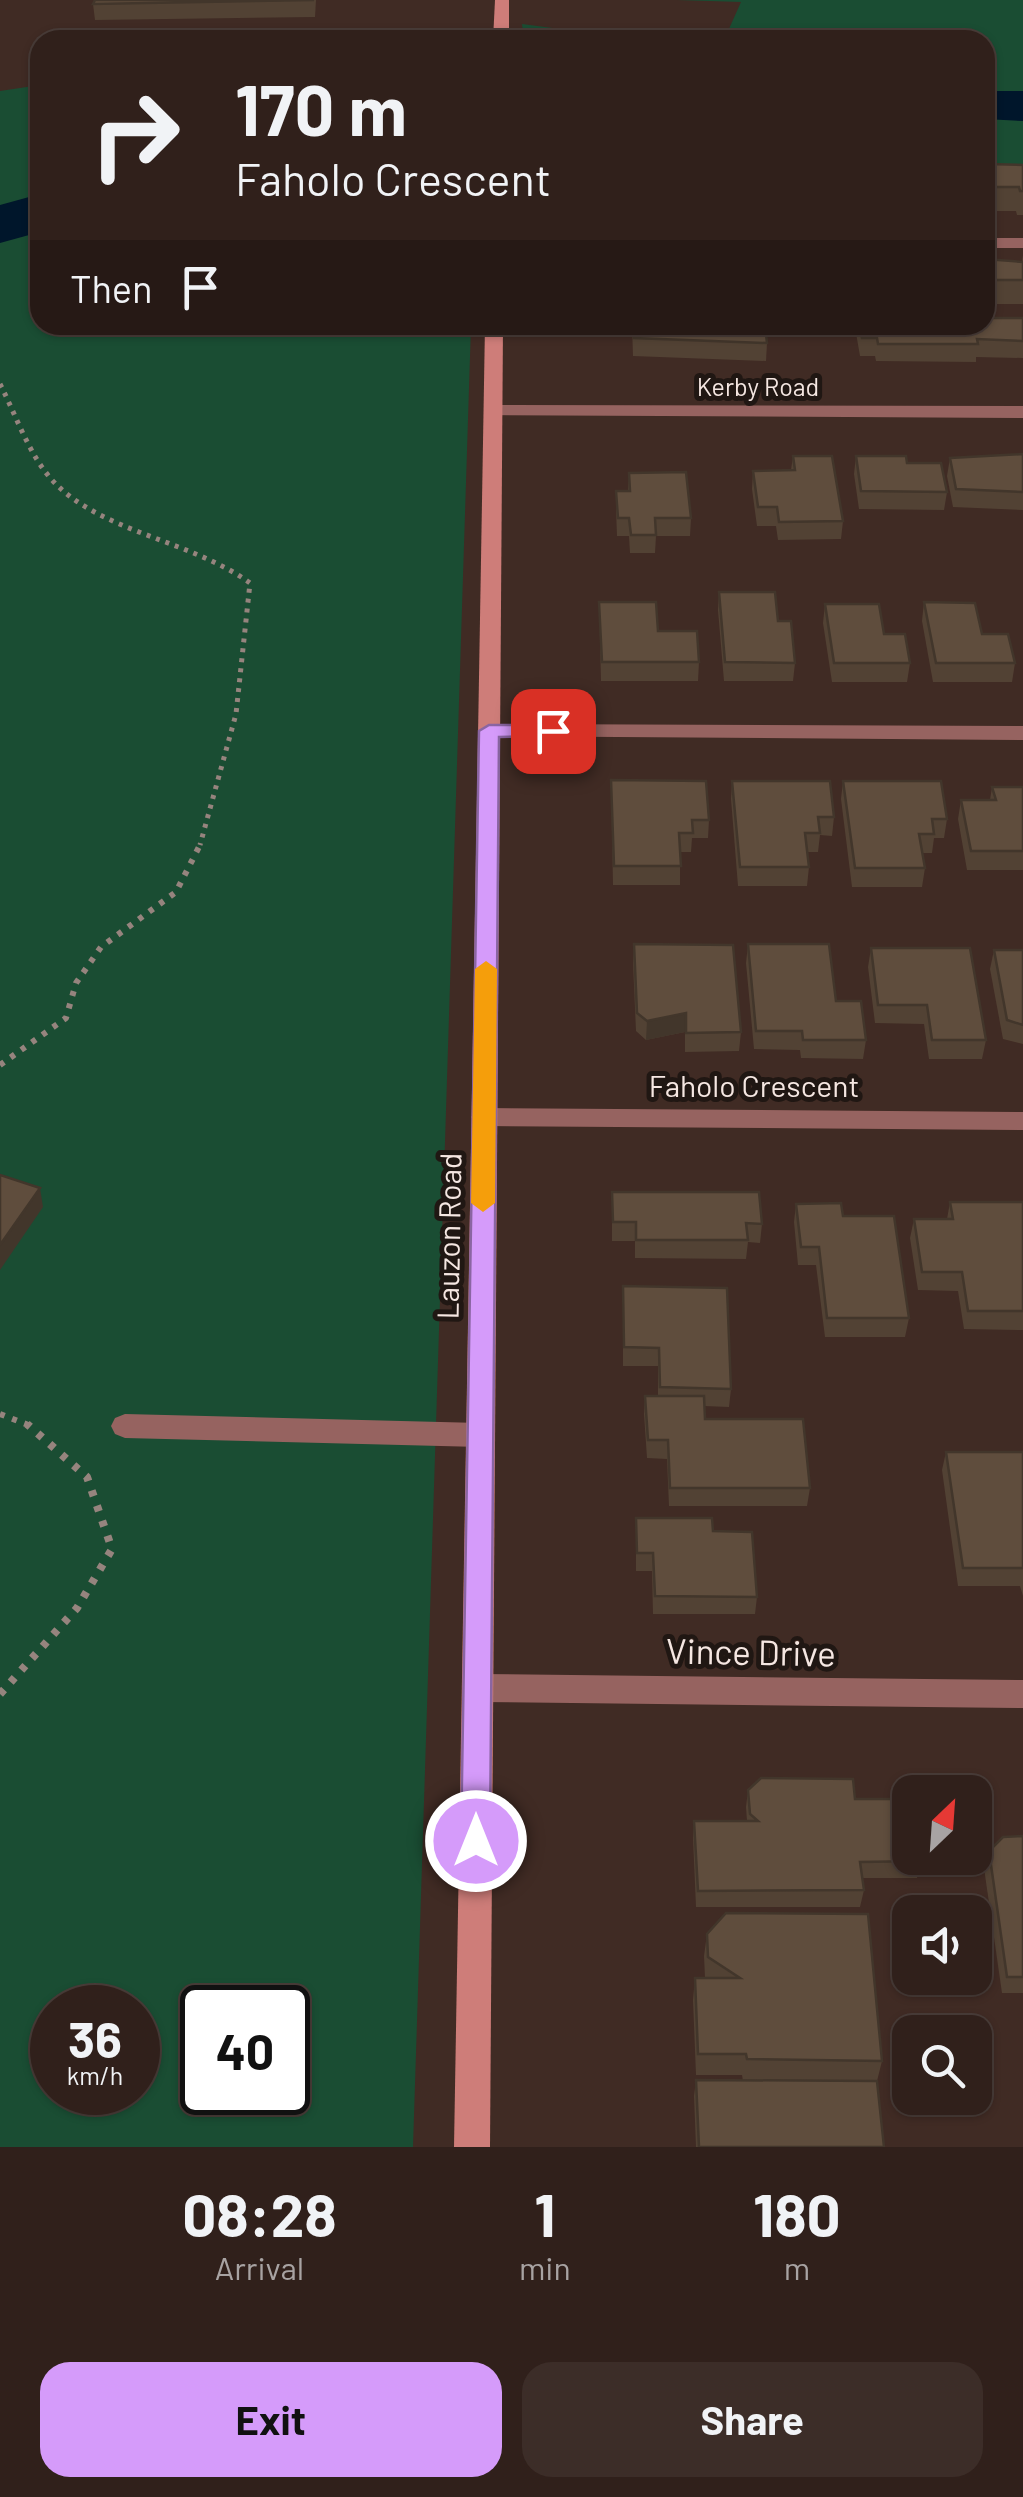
<!DOCTYPE html>
<style>
:root{--surface:#30201b;--page:#3c2d28;--text:#f1f3f6;--muted:#a8a3a3;--line:#4b3e3a;--accent:#d59bfa}
body{margin:0;font-family:Barlow,sans-serif;background:var(--page);color:var(--text);height:100vh;display:flex;flex-direction:column;font-size:38px;white-space:nowrap}
*{box-sizing:border-box;margin:0}
p{font-size:32px;color:var(--muted)}
.icon{flex:none;width:55px;height:55px;fill:none;stroke:currentColor;stroke-width:2;stroke-linecap:round;stroke-linejoin:round}
.map{position:relative;height:2147px;overflow:hidden}
.panel{display:flex;flex-direction:column;background:var(--surface);flex:1}
.panel>*{flex:none}
.hud{position:absolute;left:30px;top:30px;width:965px;height:305px;border-radius:30px;box-shadow:0 2px 8px #0004,0 0 0 2px var(--line);background:#30201b;color:var(--text);overflow:hidden}
.needle{width:65px;rotate:25deg}
.controls{position:absolute;left:892px;top:1775px;display:grid;gap:20px}
.controls a{display:grid;place-items:center;width:100px;height:100px;border-radius:20px;background:var(--surface);box-shadow:0 2px 8px #0004,0 0 0 2px var(--line);font-size:50px}
.speed{position:absolute;left:30px;top:1985px;display:flex;gap:20px;font-size:50px;font-weight:700;text-align:center}
.speed>*{display:grid;place-content:center;width:130px;height:130px;border-radius:50%;background:var(--surface);box-shadow:0 2px 8px #0004,0 0 0 2px var(--line);line-height:1}
.speed small{font-size:25px;font-weight:400}
.speed .limit{border:5px solid #111;border-radius:15px;background:#fff;color:#111}
.pin{position:absolute;display:grid;place-items:center;width:85px;height:85px;color:#fff;margin:-42px;border-radius:20px;box-shadow:0 5px 15px #0006}
.me{position:absolute;width:110px;margin:-55px;rotate:0deg;stroke-linejoin:round;filter:drop-shadow(0 0 8px #0008)}
.turn{display:flex;align-items:center;gap:35px;height:210px;padding:0 40px;font-size:45px}
.turn .icon{width:130px;height:130px;stroke-width:2.5}
.turn b{display:block;font-size:70px;line-height:85px}
.then{display:flex;align-items:center;height:95px;padding:0 40px;background:#0003;gap:20px;font-size:38px}
.eta{display:flex;justify-content:space-evenly;align-items:center;height:170px;text-align:center}
.eta b{font-size:60px;font-weight:700;line-height:70px}
.action{display:flex;gap:20px;margin-top:auto;padding:20px 40px}
.action a{flex:1;height:115px;border-radius:30px;background:var(--accent);color:#111;font-size:40px;font-weight:700;line-height:115px;text-align:center}
.action a+a{background:var(--page);color:var(--text)}
.map>svg:first-child{display:block}
.green{fill:#1a4d33;fill-rule:evenodd}
.water{fill:#00162b}
.lines{fill:none;stroke-linecap:round;stroke-linejoin:round}
.path-far2{stroke:#96847e;stroke-width:5;stroke-dasharray:4 6;stroke-linecap:butt}
.path-far1{stroke:#96847e;stroke-width:6;stroke-dasharray:5 8;stroke-linecap:butt}
.path{stroke:#96847e;stroke-width:8;stroke-dasharray:6 10;stroke-linecap:butt}
.lane{fill:#966360;fill-rule:evenodd}
.street{fill:#966360;fill-rule:evenodd}
.secondary{fill:#ce7d79;fill-rule:evenodd}
.wall{fill:#524234}
.shaded-wall{fill:#42362b}
.building{fill:#5f4d3d;stroke:#42362b;stroke-width:2.5}
.route{fill:#d59bfa;stroke:#8a65a2;stroke-width:2.5}
.slow{fill:#f59e0b}
.labels{text-anchor:middle;stroke-width:10;stroke-linejoin:round;paint-order:stroke}
.far-street-label{font-size:25px;fill:#f5e7e2;stroke:#201713}
.street-label{font-size:30px;fill:#f5e7e2;stroke:#201713}
.near-street-label{font-size:35px;fill:#f5e7e2;stroke:#201713}
</style>
<div class="map">
<svg width="1023" height="2147" viewBox="0 0 1023 2147">
<rect width="100%" height="100%" fill="#402b24"/>
<g class="green">
<path d="M677 0H1023V173H985V40H724L741 2Z"/>
<path d="M522 24 644 40H524Z"/>
<path d="M40 85V325H471L413 2147H0V91ZM52 2008H138V2092H52ZM202 2008H288V2092H202Z"/>
</g>
<g class="water">
<path d="M985 91H1023V121L985 119Z"/>
<path d="M40 194V232L0 243V205Z"/>
</g>
<g class="lines">
<path class="path-far2" d="M0 384C16 415 28 453 52 480 99 532 191 540 250 583L236 714 200 845"/>
<g class="path-far1">
<path d="M0 1065 66 1018 76 983 101 947 176 892 201 843"/>
<path d="M0 1414 31 1426"/>
</g>
<path class="path" d="M0 1694 77 1608 112 1549 87 1477 27 1424"/>
<path class="lane" d="M125 1414 480 1423 490 1427 494 1435 490 1443 480 1447 125 1438 115 1434 111 1426 115 1418Z"/>
<g class="street">
<rect x="985" y="238" width="38" height="10"/>
<path d="M492 405 1023 406V418L485 415V407Z"/>
<path d="M489 724 1023 726V740L481 736 478 731 481 726Z"/>
<path d="M484 1108 1023 1112V1130L484 1126 471 1117Z"/>
<path d="M477 1674 1023 1680V1708L477 1702 466 1698 462 1688 466 1678Z"/>
</g>
<g class="secondary">
<path d="M495 0H509V40H493Z"/>
<path d="M485 325H503L490 2147H454Z"/>
</g>
</g>
<g class="wall">
<path d="M316 0 315 17 95 20 93 4Z"/>
<path d="M985 164 1023 165V215H1017L1016 211H985Z"/>
<path d="M1023 255V304H985V259L1022 262Z"/>
<path d="M1023 318V358L976 357V362L876 361 875 356H860L856 333 857 325H985Z"/>
<path d="M632 325H765L767 343 766 361 633 356Z"/>
<path d="M1023 454V510L953 507 947 476 950 458Z"/>
<path d="M793 456 843 521 841 539 778 540 776 526H757L752 489 753 471 791 470Z"/>
<path d="M856 456 907 463 947 492 944 510 859 509 854 474Z"/>
<path d="M629 473 691 518 690 536H656L655 553H630L629 536H617L616 509V491H628Z"/>
<path d="M719 592 778 621 795 663 793 681H724L718 610Z"/>
<path d="M599 602 658 631 699 662 698 681H601Z"/>
<path d="M924 602 982 634 1015 663 1012 682H933L922 621Z"/>
<path d="M825 604 884 634 910 663 907 682H832L823 623Z"/>
<path d="M611 780 709 820 708 838H692L691 852H680V885H613Z"/>
<path d="M732 781 834 817 832 836 820 835 818 852H807L809 867 807 886H738L731 799Z"/>
<path d="M843 781 947 819 944 838H934L932 853H922L925 868 922 887H852L841 799Z"/>
<path d="M992 787H1023V870H967L958 819 961 800H990Z"/>
<path d="M634 944 741 1032 739 1051 685 1052V1032L646 1040 636 1031 633 963Z"/>
<path d="M748 944 836 1001 866 1040 863 1059 801 1058 800 1050 754 1049 746 963Z"/>
<path d="M871 948 986 1040 982 1059H929L924 1024 875 1023 868 967Z"/>
<path d="M994 950H1023V1044L1003 1039 990 969Z"/>
<path d="M612 1192 762 1224 760 1243 748 1242 746 1259 635 1258V1241H612Z"/>
<path d="M950 1202H1023V1330L964 1329 958 1291 918 1290 910 1238 914 1219H947Z"/>
<path d="M796 1204 843 1216 909 1318 905 1337H825L816 1265H798L794 1222Z"/>
<path d="M623 1286 731 1389 729 1407 704 1406 705 1419 810 1488 807 1506H669L667 1459 647 1458 644 1414 645 1396H658V1366H623Z"/>
<path d="M946 1452H1023V1596L1020 1586H958L942 1470Z"/>
<path d="M636 1518 713 1531 757 1597 755 1614H653L652 1571H636Z"/>
<path d="M748 1790 855 1799 921 1861 917 1878H862L864 1890 860 1907H696L693 1838 694 1821H747L746 1807Z"/>
<path d="M1023 1836V1993H1002L984 1868 989 1851Z"/>
<path d="M707 1934 882 2061 877 2081 884 2147H696L694 2096 696 2080 743 2081 742 2075H696L693 2000 695 1978H705L704 1956Z"/>
</g>
<g class="shaded-wall">
<path d="M686 1013 685 1032 646 1040 647 1021Z"/>
<path d="M40 1188 43 1207 0 1270V1245Z"/>
</g>
<g class="building">
<path d="M95 0H314L93 4Z"/>
<path d="M985 164 1023 165V191H1020L1019 187H985Z"/>
<path d="M985 259 1023 262V280H985Z"/>
<path d="M985 318H1023V341L977 339 978 344H878L877 338H862L860 325H985Z"/>
<path d="M633 325H765L767 343 634 338Z"/>
<path d="M1023 454V492L956 489 950 458Z"/>
<path d="M793 456H832L843 521 779 522 777 507H758L753 471 795 470Z"/>
<path d="M856 456H906L907 463H941L947 492 861 491Z"/>
<path d="M686 472 691 518H655L656 535H631L629 518H618L616 491H630L629 473Z"/>
<path d="M719 592H775L778 621H791L795 663 725 662Z"/>
<path d="M599 602H656L658 631H697L699 662H602Z"/>
<path d="M924 602 975 603 982 634H1008L1015 663H936Z"/>
<path d="M825 604H879L884 634H905L910 663H834Z"/>
<path d="M611 780 706 781 709 820H692L693 833H679L681 866H614Z"/>
<path d="M732 781H830L834 817H818L820 833H805L809 867H740Z"/>
<path d="M843 781H941L947 819H932L934 834H919L925 868H855Z"/>
<path d="M992 787H1023V851H971L961 800H996Z"/>
<path d="M634 944 733 945 741 1032 686 1033V1013L647 1021 637 1013Z"/>
<path d="M748 944H829L836 1001H861L866 1040H803L802 1031H756Z"/>
<path d="M871 948H970L986 1040H932L927 1005H878Z"/>
<path d="M994 950H1023V1025L1007 1020Z"/>
<path d="M0 1175 40 1188 0 1245Z"/>
<path d="M612 1192H759L762 1224 746 1223 748 1240H636V1222H613Z"/>
<path d="M950 1202H1023V1311H968L962 1272H922L914 1219H953Z"/>
<path d="M841 1203 843 1216H894L909 1318H827L819 1247H801L796 1204Z"/>
<path d="M623 1286 727 1288 731 1389 660 1387 659 1348 624 1347Z"/>
<path d="M645 1396H704L705 1419H803L810 1488H670L668 1440H648Z"/>
<path d="M946 1452H1023V1568H963Z"/>
<path d="M636 1518H712L713 1531 752 1532 757 1597 655 1596 653 1553H637Z"/>
<path d="M761 1778 853 1779 855 1799H910V1858H921V1861L860 1862 864 1890 698 1891 694 1821H758L750 1814 748 1790Z"/>
<path d="M1023 1836V1977H1007L989 1851 1003 1837Z"/>
<path d="M726 1913 868 1914 882 2061 747 2059 746 2054H698L695 1978H740L708 1957 707 1934Z"/>
<path d="M696 2080 877 2081 884 2147H699Z"/>
</g>
<path class="route" d="M553 725 560 727V736L499 737 490 1841 486 1851 476 1855 465 1851 461 1841 479 731 489 725Z"/>
<path class="slow" d="M486 961 497 969 495 1203 483 1212 471 1203 475 969Z"/>
<g class="labels">
<g class="far-street-label">
<text x="758" y="396">Kerby Road</text>
</g>
<g class="street-label">
<text x="754" y="1097">Faholo Crescent</text>
<text transform="translate(450 1236) rotate(-89)" y="10">Lauzon Road</text>
</g>
<g class="near-street-label">
<text transform="translate(751 1653) rotate(1)" y="12">Vince Drive</text>
</g>
</g>
</svg>
<div class="controls">
<a><svg class="needle" viewBox="-14 -14 28 28"><path d="M0-13l5 13h-10z" fill="#e53935"/><path d="M0 13l5-13h-10z" fill="#a8a3a3"/></svg></a>
<a><svg class="icon" aria-label="sound" viewBox="0 0 24 24"><path d="M4 9h4l5-4v14l-5-4H4zM17 9q2 3 0 6"/></svg></a>
<a><svg class="icon" aria-label="search" viewBox="0 0 24 24"><circle cx="10" cy="10" r="6"/><path d="M15 15l6 6"/></svg></a>
</div>
<div class="speed"><div>36<small>km/h</small></div><div class="limit">40</div></div>
<div class="pin" style="left:553px;top:731px;background:#d93025"><svg class="icon" aria-label="arrive" viewBox="0 0 24 24"><path d="M6 21V4h12l-3 4 3 4H6"/></svg></div>
<svg class="me" style="left:476px;top:1841px" viewBox="-20 -20 40 40"><circle r="17" fill="#d59bfa" stroke="#fff" stroke-width="3"/><path d="M0-11L8 9 0 5-8 9z" fill="#fff"/></svg>
<div class="hud">
<div class="turn"><svg class="icon" aria-label="right" viewBox="0 0 24 24"><path d="M7 20v-9h11M14 6l5 5-5 5"/></svg><div><b>170 m</b>Faholo Crescent</div></div>
<div class="then">Then<svg class="icon" aria-label="arrive" viewBox="0 0 24 24"><path d="M6 21V4h12l-3 4 3 4H6"/></svg></div>
</div>
</div>
<section class="panel">
<div class="eta">
<div><b>08:28</b><p>Arrival</p></div>
<div><b>1</b><p>min</p></div>
<div><b>180</b><p>m</p></div>
</div>
<div class="action"><a>Exit</a><a>Share</a></div>
</section>
